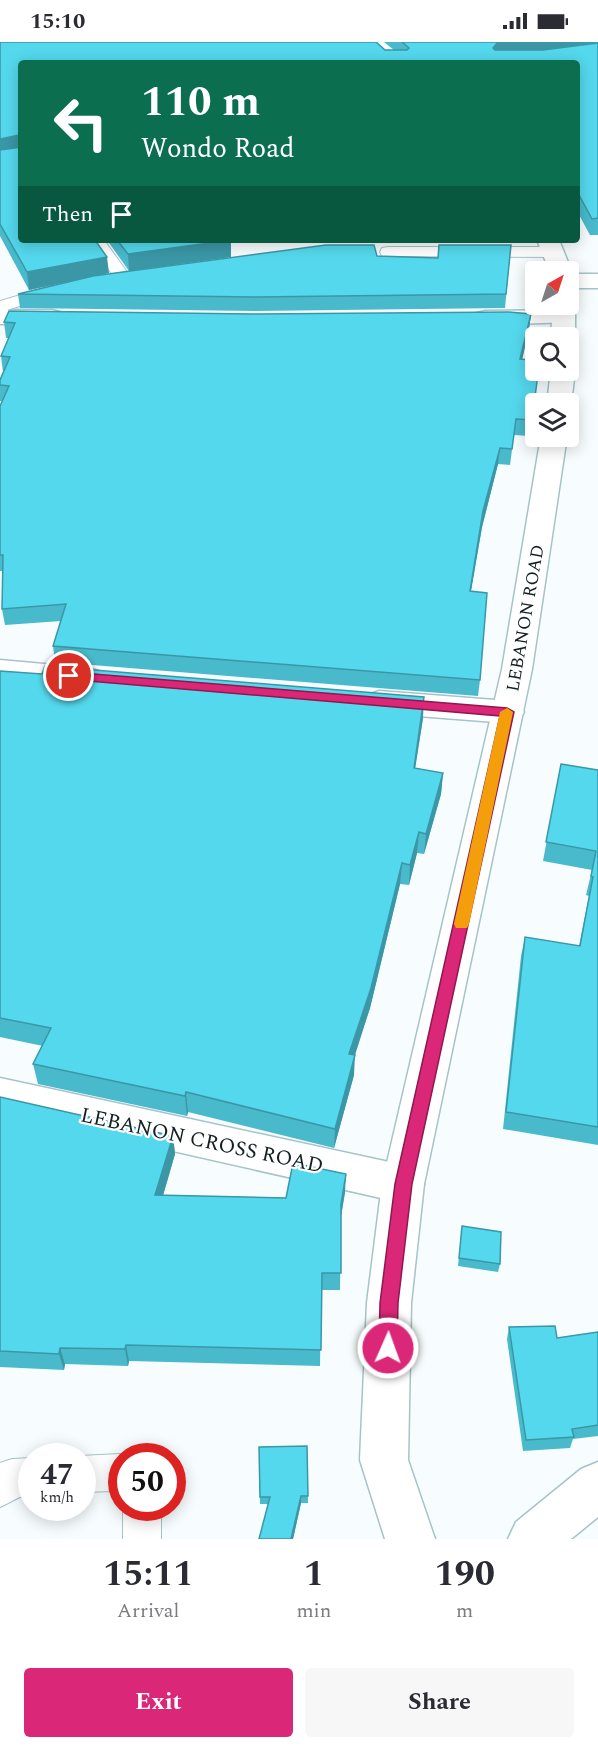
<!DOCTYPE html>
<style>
:root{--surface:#fff;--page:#f7f7f7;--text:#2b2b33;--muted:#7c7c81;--accent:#db2777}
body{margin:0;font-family:Spectral,serif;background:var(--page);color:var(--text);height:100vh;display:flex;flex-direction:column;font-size:22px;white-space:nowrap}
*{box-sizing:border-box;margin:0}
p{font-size:20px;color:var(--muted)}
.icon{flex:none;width:33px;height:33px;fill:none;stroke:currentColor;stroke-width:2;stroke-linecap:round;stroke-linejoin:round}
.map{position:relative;height:1497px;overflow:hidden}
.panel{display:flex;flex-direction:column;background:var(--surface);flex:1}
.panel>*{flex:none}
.guide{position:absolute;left:18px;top:18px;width:562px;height:183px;border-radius:6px;box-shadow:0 3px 15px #0003;background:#0b6e4f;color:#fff;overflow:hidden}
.needle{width:39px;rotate:39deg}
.controls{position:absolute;left:525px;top:219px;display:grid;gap:12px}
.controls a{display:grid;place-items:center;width:54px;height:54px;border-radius:6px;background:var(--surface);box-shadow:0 3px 15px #0003;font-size:30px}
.speed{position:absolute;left:18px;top:1401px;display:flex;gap:12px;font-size:30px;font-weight:700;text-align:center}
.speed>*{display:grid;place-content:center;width:78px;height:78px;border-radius:50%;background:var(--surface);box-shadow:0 3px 15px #0003;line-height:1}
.speed small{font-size:15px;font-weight:400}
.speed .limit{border:9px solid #d22;background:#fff;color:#111}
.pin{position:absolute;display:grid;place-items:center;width:51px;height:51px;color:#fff;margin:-26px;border:3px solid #fff;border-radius:50%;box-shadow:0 2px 6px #0007}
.me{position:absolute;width:66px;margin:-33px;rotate:2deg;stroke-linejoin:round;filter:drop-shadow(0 0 4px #0008)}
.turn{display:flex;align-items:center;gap:21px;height:126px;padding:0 24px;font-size:27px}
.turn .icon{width:78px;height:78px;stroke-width:2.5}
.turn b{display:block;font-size:42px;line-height:51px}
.then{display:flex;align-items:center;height:57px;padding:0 24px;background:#0003;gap:12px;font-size:22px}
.eta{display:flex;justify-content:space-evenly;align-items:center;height:102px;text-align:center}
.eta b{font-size:36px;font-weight:700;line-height:42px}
.primary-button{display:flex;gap:12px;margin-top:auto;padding:12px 24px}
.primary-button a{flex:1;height:69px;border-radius:6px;background:var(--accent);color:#fff;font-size:24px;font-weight:700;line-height:69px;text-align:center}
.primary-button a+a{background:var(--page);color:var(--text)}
.status{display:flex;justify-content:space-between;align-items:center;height:42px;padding:0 30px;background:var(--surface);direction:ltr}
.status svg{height:16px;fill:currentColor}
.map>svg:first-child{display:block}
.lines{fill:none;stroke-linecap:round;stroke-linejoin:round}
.lane-casing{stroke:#a6c3c9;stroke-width:2}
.street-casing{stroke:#a6c3c9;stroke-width:3}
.secondary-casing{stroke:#a6c3c9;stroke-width:3}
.lane{fill:#fff;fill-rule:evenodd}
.street{fill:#fff;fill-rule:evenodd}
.secondary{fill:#fff;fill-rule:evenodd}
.wall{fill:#48bacc}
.shaded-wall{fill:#3b97a6}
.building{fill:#54d8ed;stroke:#3b97a6;stroke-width:1.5}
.route{fill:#db2777;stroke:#8e194d;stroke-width:1.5}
.slow{fill:#f59e0b}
.labels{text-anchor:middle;stroke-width:4.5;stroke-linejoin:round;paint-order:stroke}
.street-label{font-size:18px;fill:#152022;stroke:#fff}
.near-street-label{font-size:21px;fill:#152022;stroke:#fff}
</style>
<div class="status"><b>15:10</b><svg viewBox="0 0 49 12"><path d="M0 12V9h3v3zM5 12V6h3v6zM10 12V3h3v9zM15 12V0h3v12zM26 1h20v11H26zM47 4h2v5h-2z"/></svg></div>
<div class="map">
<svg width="598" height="1497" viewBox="0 0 598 1497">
<rect width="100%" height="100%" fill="#f7fdfe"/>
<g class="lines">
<g class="lane-casing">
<g id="lane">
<path d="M88 198H104L132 237 130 241H118Z"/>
<path d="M388 205H553L561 210 553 215 382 214 380 210 382 206Z"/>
<path d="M51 244 57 245 60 249 57 253 0 270V259Z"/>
<path d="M119 1412 126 1414H122V1451L115 1449 82 1450V1414H80Z"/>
<path d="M32 1416V1452C19 1453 12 1460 0 1465V1421L12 1417Z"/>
<rect x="123" y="1466" width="38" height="31"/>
</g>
</g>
<g class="street-casing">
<g id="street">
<rect x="568" y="232" width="30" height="14"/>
<path d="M0 268H52L60 270 63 275 60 280 52 282H0Z"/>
<path d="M564 268 572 270 575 275 572 280 485 283 477 281 474 276 477 271 485 269Z"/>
<path d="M0 618 88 626 99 629 103 636 99 643 88 646 0 638Z"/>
<path d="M379 649 508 659 519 662 524 670 519 678 508 681 379 671 368 667 363 660 368 653Z"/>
<path d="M0 1036 403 1123 418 1129 424 1142 418 1155 403 1161 0 1070Z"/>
<path d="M598 1420V1475L571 1497H508L516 1480 581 1427Z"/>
</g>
</g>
<g class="secondary-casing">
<g id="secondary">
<path d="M537 198H559L572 230 569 235 568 230H550Z"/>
<path d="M568 256 575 262V296L568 302V296H551L553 262H568Z"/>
<path d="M568 322 575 328 571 362 568 366V362H547L551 328H568Z"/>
<path d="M541 394H567L532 627 424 1142 411 1261 408 1418 435 1497H385L360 1418 367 1261 382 1142 502 627Z"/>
</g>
</g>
<use href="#lane" class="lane"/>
<use href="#street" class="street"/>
<use href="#secondary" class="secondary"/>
</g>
<g class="wall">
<path d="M0 0 394 8 384 0H598V193H590L578 171V21L21 198 109 231 100 233 377 214 438 216 439 203H511L505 266 255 269 20 266 18 252 80 237 29 248 0 194Z"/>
<path d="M107 198H231V215L129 229Z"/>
<path d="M255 272H531L529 287 522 317 530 331 538 332 530 394 514 393 510 423 498 422 482 485 471 549 480 638 478 654 55 620 53 604 61 579 5 583 2 567 3 529H0V364L2 359H0V338L3 330 1 314 9 296H6L4 280Z"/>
<path d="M0 629 423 676 415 726 443 731 441 752 424 812 417 811 409 843 400 842 370 966 354 1013V1033L334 1106 188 1070 187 1074 38 1042 33 1022 43 1004 0 995Z"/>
<path d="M561 722 598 728V1103L503 1087 521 914 525 895 579 904 589 854 586 853 592 828 543 819Z"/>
<path d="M0 1055 173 1094 175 1112 163 1153 286 1156 345 1150 341 1175 340 1248H321L320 1324 129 1319 128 1324 65 1322 64 1328 0 1325Z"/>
<path d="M462 1184 500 1222 498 1230 458 1224Z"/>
<path d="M509 1285 557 1296 598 1290V1394L573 1397 570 1406 523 1409 507 1297Z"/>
<path d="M307 1404 308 1461H301L293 1497H259L268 1462H260L259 1405Z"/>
</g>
<g class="shaded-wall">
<path d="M498 0H598L497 15 493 6Z"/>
<path d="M19 93 21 109 0 113V97Z"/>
<path d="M231 198V215L129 229 128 212Z"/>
<path d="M107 215 109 231 29 248 27 230Z"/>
<path d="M531 272 529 287 519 332 520 317Z"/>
<path d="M531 318 529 334 526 331Z"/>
<path d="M500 406 498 422 482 485 468 566 470 549 483 469Z"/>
<path d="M424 655 423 676 412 747 414 726Z"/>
<path d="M443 731 441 752 424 812 426 792Z"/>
<path d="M419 790 417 811 409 843 410 823Z"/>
<path d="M402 821 400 842 370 966 349 1032V1012Z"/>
<path d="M355 1013 354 1033 334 1106 335 1087Z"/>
<path d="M186 1050 188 1070 187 1074 185 1054Z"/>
<path d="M173 1094 175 1112 158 1171 155 1153Z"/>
<path d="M346 1132 345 1150 340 1180 341 1162Z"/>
<path d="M126 1303 129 1319 128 1324 125 1307Z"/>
<path d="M60 1306 65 1322 64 1328 59 1312Z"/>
<path d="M301 1454V1461L293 1497H291Z"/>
</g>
<g class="building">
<path d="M0 0H376L385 8H407L409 6 402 0H498L493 6 495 8H543L598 1V176L592 177 578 151V21H21V95L19 93 0 97Z"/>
<path d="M21 97V198H95L107 215 27 230 0 182V108L21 105Z"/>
<path d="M117 198H231L128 212Z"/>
<path d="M326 203H374L377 214 438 216 439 203H511L506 252 255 255 18 252 93 234Z"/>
<path d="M9 269 255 272 509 270 531 272 520 317 531 318 526 331 538 332 532 378 516 377 512 407 500 406 483 469 470 549 487 551 480 638 53 604 66 562 2 567 3 513H0V364L9 344 0 343V338L10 315 1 314 15 281 4 280Z"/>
<path d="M45 624 424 655 414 726 443 731 426 792 419 790 410 823 402 821 371 946 349 1012 355 1013 335 1087 186 1050 185 1054 33 1022 51 986 0 976V629L42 632Z"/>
<path d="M561 722 598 728V1085L506 1070 525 895 580 904 593 835 591 834 596 809 546 800Z"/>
<path d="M0 1055 173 1094 155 1153 286 1156 293 1121 346 1132 341 1162V1231H322L321 1308 126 1303 125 1307 60 1306 59 1312 0 1309Z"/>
<path d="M462 1184 501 1190 500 1222 459 1216Z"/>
<path d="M555 1284 557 1296 598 1290V1383L572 1387 574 1395 526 1398 509 1285Z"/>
<path d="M307 1404 308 1454H301L291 1497H259L270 1455H260L259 1405Z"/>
</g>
<path class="route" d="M69 630 507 666 514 670 412 1142 398 1261 397 1306 394 1312 388 1315 381 1312 379 1306 380 1261 395 1142 500 674 65 637 63 634Z"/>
<path class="slow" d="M507 666 513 670 469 882 467 886H456L454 882 500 670Z"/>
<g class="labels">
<g class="street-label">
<text transform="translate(525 576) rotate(-80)" y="6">LEBANON ROAD</text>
</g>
<g class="near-street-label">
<text transform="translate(202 1098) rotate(12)" y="7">LEBANON CROSS ROAD</text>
</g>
</g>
</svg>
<div class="controls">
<a><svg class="needle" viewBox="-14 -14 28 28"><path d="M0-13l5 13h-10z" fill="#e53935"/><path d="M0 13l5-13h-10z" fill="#7c7c81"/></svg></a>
<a><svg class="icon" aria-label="search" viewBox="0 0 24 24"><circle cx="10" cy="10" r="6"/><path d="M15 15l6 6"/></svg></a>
<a><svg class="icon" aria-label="layers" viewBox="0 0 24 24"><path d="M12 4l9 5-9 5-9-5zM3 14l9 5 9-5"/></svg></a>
</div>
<div class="speed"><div>47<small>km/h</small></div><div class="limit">50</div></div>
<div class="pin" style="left:69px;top:634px;background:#d93025"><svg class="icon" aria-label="arrive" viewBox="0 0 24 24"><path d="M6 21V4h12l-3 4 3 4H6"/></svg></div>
<svg class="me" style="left:388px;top:1306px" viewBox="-20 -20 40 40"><circle r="17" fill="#db2777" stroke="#fff" stroke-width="3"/><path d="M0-11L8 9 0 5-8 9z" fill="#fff"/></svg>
<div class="guide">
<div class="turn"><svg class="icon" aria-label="left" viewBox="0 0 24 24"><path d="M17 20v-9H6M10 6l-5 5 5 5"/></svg><div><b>110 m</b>Wondo Road</div></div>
<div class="then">Then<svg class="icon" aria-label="arrive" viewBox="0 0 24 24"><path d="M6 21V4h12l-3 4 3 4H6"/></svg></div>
</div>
</div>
<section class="panel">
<div class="eta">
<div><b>15:11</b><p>Arrival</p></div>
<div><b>1</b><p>min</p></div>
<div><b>190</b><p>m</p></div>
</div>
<div class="primary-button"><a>Exit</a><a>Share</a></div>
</section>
